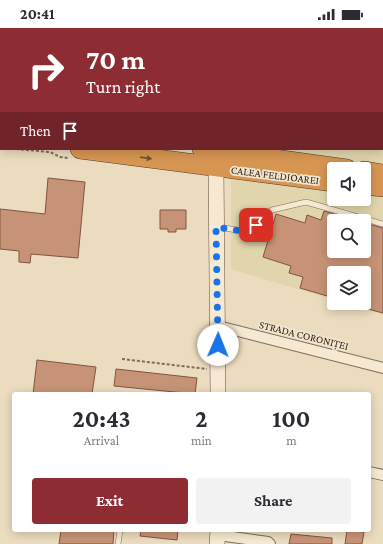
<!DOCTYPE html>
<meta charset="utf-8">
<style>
:root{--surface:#fff;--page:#f2f2f3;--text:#2b2b33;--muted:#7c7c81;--accent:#8d2c32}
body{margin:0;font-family:"Crimson Pro",serif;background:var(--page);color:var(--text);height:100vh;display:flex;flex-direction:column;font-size:15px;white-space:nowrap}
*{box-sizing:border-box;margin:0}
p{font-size:13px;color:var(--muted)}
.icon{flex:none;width:22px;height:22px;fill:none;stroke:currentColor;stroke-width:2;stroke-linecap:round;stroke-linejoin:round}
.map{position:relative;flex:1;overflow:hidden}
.sheet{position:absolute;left:12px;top:364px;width:359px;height:140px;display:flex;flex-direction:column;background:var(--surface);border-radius:4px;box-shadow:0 2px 10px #0003}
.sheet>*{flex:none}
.hud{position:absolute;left:0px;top:0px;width:383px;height:122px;box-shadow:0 2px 10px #0003;background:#8d2c32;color:#fff;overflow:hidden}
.buttons{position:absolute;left:327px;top:134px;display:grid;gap:8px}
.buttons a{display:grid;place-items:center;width:44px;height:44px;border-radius:4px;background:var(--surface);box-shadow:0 2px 10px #0003;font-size:20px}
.pin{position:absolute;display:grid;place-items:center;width:34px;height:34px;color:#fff;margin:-17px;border-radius:8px;box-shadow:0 2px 6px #0006}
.me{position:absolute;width:44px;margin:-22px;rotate:1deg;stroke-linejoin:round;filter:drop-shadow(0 0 3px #0008)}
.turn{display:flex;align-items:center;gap:14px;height:84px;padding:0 20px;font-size:18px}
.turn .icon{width:52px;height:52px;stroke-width:2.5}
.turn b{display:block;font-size:28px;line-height:34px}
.then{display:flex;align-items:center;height:38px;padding:0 20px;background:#0003;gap:8px;font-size:15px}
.eta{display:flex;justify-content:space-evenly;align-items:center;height:68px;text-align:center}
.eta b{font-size:24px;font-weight:700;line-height:28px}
.primary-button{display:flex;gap:8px;margin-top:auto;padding:8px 20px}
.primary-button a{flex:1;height:46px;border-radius:4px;background:var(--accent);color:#fff;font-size:16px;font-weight:700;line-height:46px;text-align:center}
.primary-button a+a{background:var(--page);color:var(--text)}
.status{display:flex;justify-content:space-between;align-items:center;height:28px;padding:0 20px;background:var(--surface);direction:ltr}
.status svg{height:11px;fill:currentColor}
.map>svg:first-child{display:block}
.farmland{fill:#e0d5ac;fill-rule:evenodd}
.building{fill:#c79376;stroke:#805540}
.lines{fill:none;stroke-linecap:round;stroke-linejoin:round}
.lane-casing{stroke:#826c58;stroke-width:6}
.street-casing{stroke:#826c58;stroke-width:12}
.secondary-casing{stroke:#634d3c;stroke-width:16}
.highway-casing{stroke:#4f3b2d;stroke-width:20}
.path{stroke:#826c58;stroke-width:2;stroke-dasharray:3 2;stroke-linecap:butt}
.lane{stroke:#f6e9d1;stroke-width:5}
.street{stroke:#f6e9d1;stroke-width:10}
.secondary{stroke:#f6e9d1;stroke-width:15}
.highway{stroke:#d79552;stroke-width:19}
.oneway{fill:#745232}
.route{stroke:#1a73e8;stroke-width:7;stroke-dasharray:0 12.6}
.labels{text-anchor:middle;stroke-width:3.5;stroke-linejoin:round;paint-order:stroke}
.street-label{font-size:11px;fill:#32251c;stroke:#f3e6ce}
</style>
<div class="status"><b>20:41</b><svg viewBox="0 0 49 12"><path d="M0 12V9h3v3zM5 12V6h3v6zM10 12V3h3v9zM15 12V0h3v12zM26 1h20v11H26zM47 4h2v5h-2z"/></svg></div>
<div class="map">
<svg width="383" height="516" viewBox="0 0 383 516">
<rect width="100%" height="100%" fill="#ebdbbf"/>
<path class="farmland" d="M0 0H383V287L344 275H364V245H334V272L231 241V121H382V1H1V93ZM334 141H364V171H334ZM334 193H364V223H334Z"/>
<g class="building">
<path d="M48 150 85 154 78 230 31 226 30 235 19 234V223L0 221V181L45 186Z"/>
<path d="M160 182H186V201H176V204H168V201H160Z"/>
<path d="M324 183 354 192V193H334V223H364V195L383 200V285L364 280V245H334V270L300 260 303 249 289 245 291 238 263 229 276 186 305 195 307 187 321 192Z"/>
<path d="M37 332 96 339 92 366H33Z"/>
<path d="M116 341 197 350 195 366 114 358Z"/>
<path d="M61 502H114L113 516H59Z"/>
<path d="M141 502H178L177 512 140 508Z"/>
<path d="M347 502 364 504 362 516H345Z"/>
<path d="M291 506 332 510V516H289Z"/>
</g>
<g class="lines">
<g class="lane-casing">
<g id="lane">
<path d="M0 43H1"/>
<path d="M0 65 1 57"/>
<path d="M219 199 248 204 272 182 306 174 383 196"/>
<path d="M118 516 120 502"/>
</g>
</g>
<g class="street-casing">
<g id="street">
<path d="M218 298 383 340"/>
<path d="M369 444 383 447"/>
<path d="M218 507 268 514 270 516"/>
</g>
</g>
<g class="secondary-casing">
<g id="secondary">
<path d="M213 130 216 140 218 366"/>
<path d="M217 516 218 502"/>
</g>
</g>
<g class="highway-casing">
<g id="highway">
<path d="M0 106H1"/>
<path d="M80 121 334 154"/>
<path d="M202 121 347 141"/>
<path d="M364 143 383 146"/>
<path d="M364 157 383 159"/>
</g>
</g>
<g class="path">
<path d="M16 121 50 124 60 129 68 130"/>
<path d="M122 331 207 341"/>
</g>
<use href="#lane" class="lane"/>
<use href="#street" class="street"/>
<use href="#secondary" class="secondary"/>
<use href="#highway" class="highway"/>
</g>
<defs><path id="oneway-solid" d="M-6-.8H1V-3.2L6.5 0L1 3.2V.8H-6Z"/></defs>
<use class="oneway" href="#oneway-solid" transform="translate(146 130) rotate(8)"/>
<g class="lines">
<path class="route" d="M218 317 216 199 248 204 256 197"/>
</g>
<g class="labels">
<g class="street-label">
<text transform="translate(275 147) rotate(7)" y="4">CALEA FELDIOAREI</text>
<text transform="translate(304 307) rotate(14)" y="4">STRADA CORONIȚEI</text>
</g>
</g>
</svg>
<div class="buttons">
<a><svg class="icon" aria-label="sound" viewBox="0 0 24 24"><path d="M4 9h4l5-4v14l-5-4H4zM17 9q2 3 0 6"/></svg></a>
<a><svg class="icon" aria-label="search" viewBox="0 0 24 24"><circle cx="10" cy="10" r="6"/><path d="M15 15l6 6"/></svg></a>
<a><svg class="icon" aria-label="layers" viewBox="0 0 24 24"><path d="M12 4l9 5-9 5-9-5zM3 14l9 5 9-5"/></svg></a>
</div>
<div class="pin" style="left:256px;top:197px;background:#d93025"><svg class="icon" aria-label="arrive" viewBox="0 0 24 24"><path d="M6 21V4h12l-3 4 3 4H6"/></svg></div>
<svg class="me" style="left:218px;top:317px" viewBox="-20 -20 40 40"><circle r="19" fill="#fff"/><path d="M0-13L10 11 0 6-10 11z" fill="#1a73e8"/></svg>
<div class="hud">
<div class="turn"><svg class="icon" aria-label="right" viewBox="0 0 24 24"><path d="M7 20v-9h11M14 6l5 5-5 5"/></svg><div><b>70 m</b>Turn right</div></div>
<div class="then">Then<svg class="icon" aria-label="arrive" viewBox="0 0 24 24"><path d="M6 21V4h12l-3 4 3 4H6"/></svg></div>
</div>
<section class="sheet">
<div class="eta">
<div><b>20:43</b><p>Arrival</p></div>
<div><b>2</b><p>min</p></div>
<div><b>100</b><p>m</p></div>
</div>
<div class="primary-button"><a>Exit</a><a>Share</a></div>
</section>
</div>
